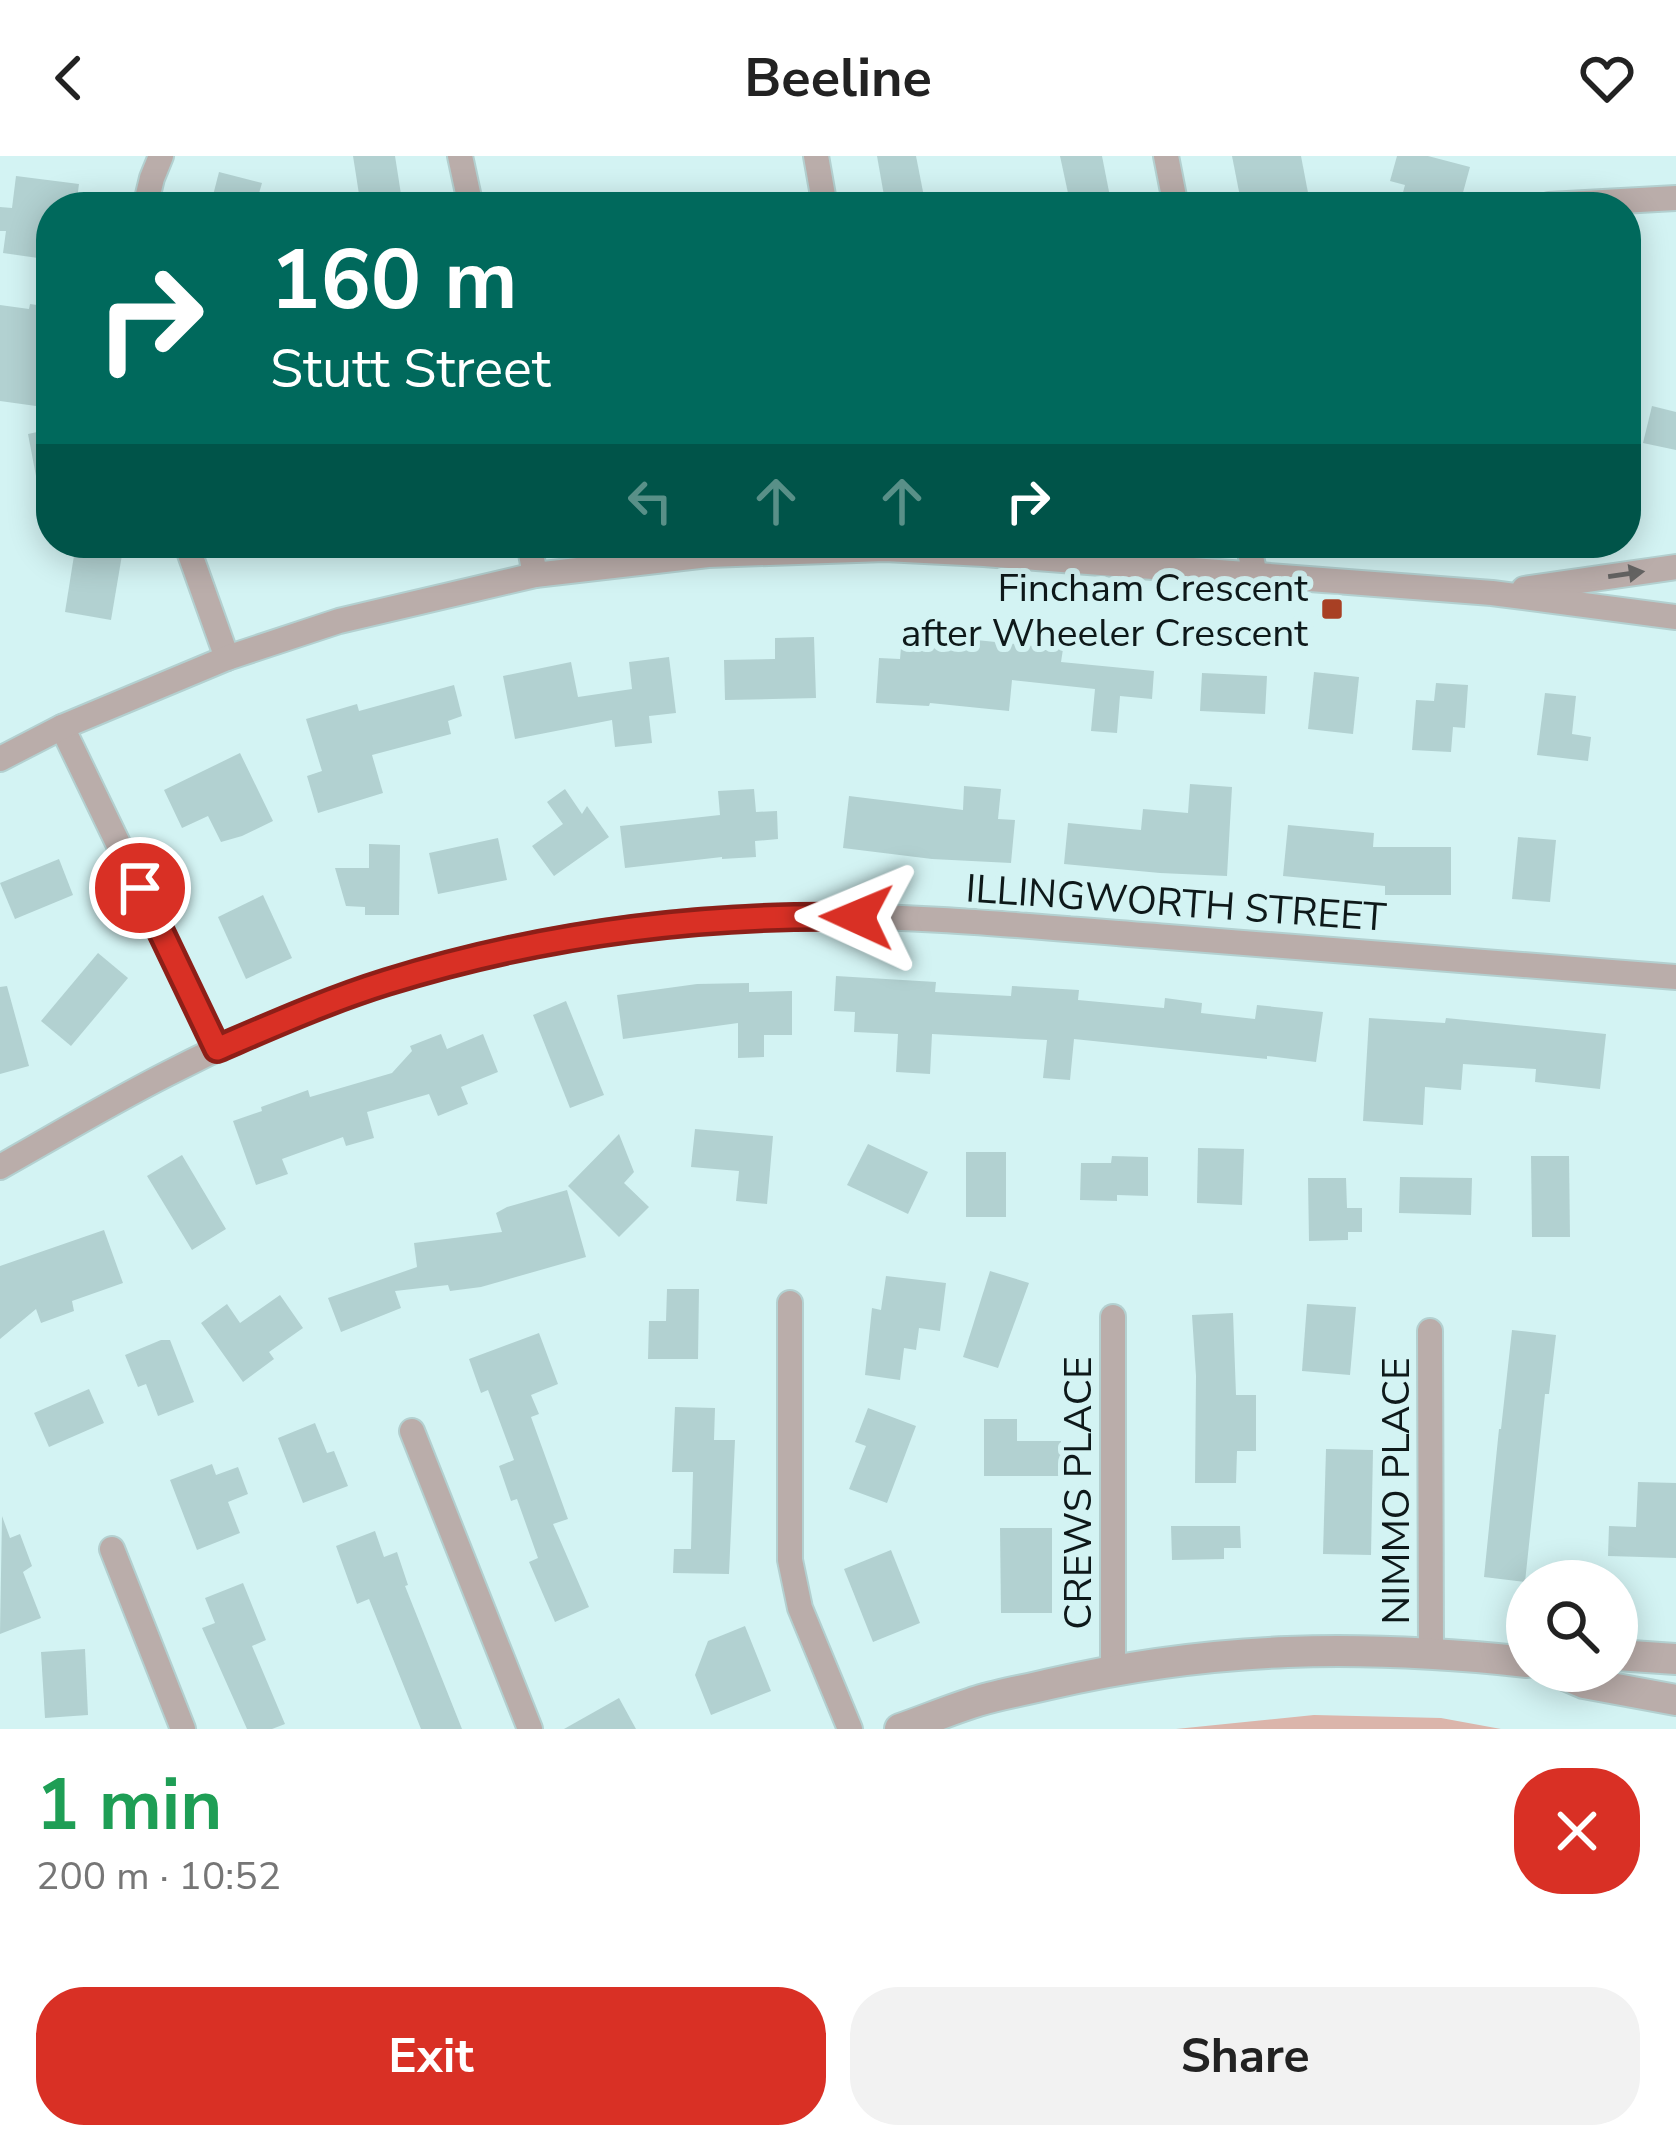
<!DOCTYPE html>
<meta charset="utf-8">
<style>
:root{--surface:#fff;--page:#f2f2f2;--text:#222;--muted:#767676;--accent:#d93025}
body{margin:0;font-family:"Nunito Sans",sans-serif;background:var(--page);color:var(--text);height:100vh;display:flex;flex-direction:column;font-size:45px;white-space:nowrap}
*{box-sizing:border-box;margin:0}
p{font-size:39px;color:var(--muted)}
.icon{flex:none;width:66px;height:66px;fill:none;stroke:currentColor;stroke-width:2;stroke-linecap:round;stroke-linejoin:round}
.map{position:relative;height:1573px;overflow:hidden}
.side{display:flex;flex-direction:column;background:var(--surface);flex:1}
.side>*{flex:none}
.banner{position:absolute;left:36px;top:36px;width:1605px;height:366px;border-radius:48px;box-shadow:0 6px 30px #0003;background:#00695c;color:#fff;overflow:hidden}
.tools{position:absolute;left:1506px;top:1404px;display:grid;gap:24px}
.tools a{display:grid;place-items:center;width:132px;height:132px;border-radius:50%;background:var(--surface);box-shadow:0 6px 30px #0003;font-size:60px}
.pin{position:absolute;display:grid;place-items:center;width:102px;height:102px;color:#fff;margin:-51px;border:6px solid #fff;border-radius:50%;box-shadow:0 3px 12px #0007}
.me{position:absolute;width:132px;margin:-66px;rotate:271deg;stroke-linejoin:round;filter:drop-shadow(0 0 9px #0008)}
.turn{display:flex;align-items:center;gap:42px;height:252px;padding:0 36px;font-size:54px}
.turn .icon{width:156px;height:156px;stroke-width:2.5}
.turn b{display:block;font-size:84px;line-height:102px}
.lanes{display:flex;align-items:center;height:114px;padding:0 36px;background:#0003;justify-content:center;gap:60px;direction:ltr}
.lanes .off{opacity:.35}
.round{display:grid;place-items:center;flex:none;width:126px;height:126px;border-radius:48px;background:var(--page)}
.head{display:flex;align-items:center;justify-content:space-between;height:204px;padding:0 36px}
h1{font-size:72px;font-weight:700;line-height:90px;color:#1e9e55}
.button{display:flex;gap:24px;margin-top:auto;padding:24px 36px}
.button a{flex:1;height:138px;border-radius:48px;background:var(--accent);color:#fff;font-size:48px;font-weight:700;line-height:138px;text-align:center}
.button a+a{background:var(--page);color:var(--text)}
header{display:flex;justify-content:space-between;align-items:center;height:156px;padding:0 36px;background:var(--surface);font-size:54px;font-weight:700}
.map>svg:first-child{display:block}
.green{fill:#dbb5ab}
.building{fill:#b2d1d1}
.lines{fill:none;stroke-linecap:round;stroke-linejoin:round}
.minor-casing{stroke:#b3d0d0;stroke-width:28}
.tertiary-casing{stroke:#b3d0d0;stroke-width:34}
.minor{stroke:#baadaa;stroke-width:24}
.tertiary{stroke:#baadaa;stroke-width:30}
.oneway{fill:#646362}
.route-casing{stroke:#8d1f18;stroke-width:30}
.route{stroke:#d93025;stroke-width:21}
.poi-dot{fill:#a84024;stroke:#d3f3f3;stroke-width:4.5}
.labels{text-anchor:middle;stroke-width:12;stroke-linejoin:round;paint-order:stroke}
.poi-label{font-size:39px;fill:#0e191a;stroke:#d3f3f3;text-anchor:end}
.street-label{font-size:39px;fill:#0e191a;stroke:#d3f3f3}
</style>
<header><svg class="icon" aria-label="back" viewBox="0 0 24 24"><path d="M15 5l-7 7 7 7"/></svg>Beeline<svg class="icon" aria-label="heart" viewBox="0 0 24 24"><path d="M12 20l-8-8c-3-5 5-10 8-4 3-6 11-1 8 4z"/></svg></header>
<div class="map">
<svg width="1676" height="1573" viewBox="0 0 1676 1573">
<rect width="100%" height="100%" fill="#d3f3f3"/>
<path class="green" d="M1314 1559 1441 1562 1501 1573H1176Z"/>
<g class="building">
<path d="M353 0H395L403 51H361Z"/>
<path d="M877 0H916L926 51H886Z"/>
<path d="M1060 0H1102L1112 51H1071Z"/>
<path d="M1232 0H1301L1309 42 1262 51H1242Z"/>
<path d="M1397 0H1428L1470 11 1459 51H1399L1405 29 1390 25Z"/>
<path d="M219 16 262 27 255 51H210Z"/>
<path d="M16 20 79 28 76 51H51V69L42 68 38 102 3 97 6 75H0V51L12 52Z"/>
<path d="M30 148 51 151V191L45 190 36 250 0 245V149L29 153Z"/>
<path d="M1652 250 1676 256V294L1643 287Z"/>
<path d="M51 273V340L40 341 28 278Z"/>
<path d="M76 387H124L111 464 65 456Z"/>
<path d="M902 480 976 484 1063 493 1061 506 1154 515 1152 543 1120 540 1117 577 1091 575 1095 533 1012 524 1009 555 930 547 929 550 876 547 879 502 900 503Z"/>
<path d="M814 481 816 542 725 544 724 504 775 503V482Z"/>
<path d="M669 501 676 557 649 560 652 587 615 591 612 564 515 583 503 520 571 506 578 541 632 533 629 506Z"/>
<path d="M1314 516 1359 521 1353 578 1308 573Z"/>
<path d="M1202 517 1267 520 1265 558 1200 555Z"/>
<path d="M1436 527 1468 529 1465 572 1453 571 1451 596 1412 594 1416 544 1434 545Z"/>
<path d="M454 529 462 560 448 565 451 578 372 599 383 637 318 657 307 620 322 615 306 563 357 548 359 555Z"/>
<path d="M1545 537 1576 540 1572 578 1591 581 1588 605 1537 599Z"/>
<path d="M240 597 273 665 242 680 221 686 208 660 182 672 164 634Z"/>
<path d="M1190 628 1232 631 1227 720 1160 717 1064 708 1068 667 1141 674 1143 653 1188 657Z"/>
<path d="M964 630 1001 633 998 663 1015 664 1011 707 932 703 843 692 849 640 963 654Z"/>
<path d="M565 633 582 658 587 650 609 681 554 720 532 690 563 668 547 646Z"/>
<path d="M754 633 756 656 777 655 778 683 755 685 756 701 722 703V701L625 712 620 670 720 659 718 635Z"/>
<path d="M1288 669 1374 677 1373 691H1451V739H1385V730L1283 720Z"/>
<path d="M1518 681 1556 684 1550 746 1512 743Z"/>
<path d="M498 682 507 724 438 738 429 697Z"/>
<path d="M369 688 400 689 399 759H365V751L346 750 335 712H369Z"/>
<path d="M59 703 73 739 15 763 0 727Z"/>
<path d="M263 739 292 802 246 823 218 761Z"/>
<path d="M98 797 128 822 71 890 41 865Z"/>
<path d="M836 820 936 826 935 836 1011 840 1012 830 1079 834 1078 844 1164 852 1165 842 1202 847 1201 857 1255 863 1257 849 1323 856 1316 906 1267 900V903L1074 883 1070 924 1043 922 1047 884 932 878 930 918 896 916 898 878 854 876 855 856 834 855Z"/>
<path d="M749 827V836L792 835V879H764V901L738 902V867L623 883 617 839 697 828Z"/>
<path d="M7 830 29 910 0 918V831Z"/>
<path d="M566 845 604 939 570 952 533 859Z"/>
<path d="M1369 862 1445 867 1446 862 1606 878 1600 933 1535 926 1536 913 1463 908 1461 934 1425 931 1423 969 1363 965Z"/>
<path d="M441 878 447 893 483 878 498 916 461 931 468 948 438 960 429 938 367 956 374 982 346 990 343 981 282 1003 288 1018 256 1029 233 965 262 955 261 951 308 934 310 941 392 917 412 895 410 890Z"/>
<path d="M695 973 773 980 767 1048 736 1045 739 1015 691 1011Z"/>
<path d="M619 978 634 1016 624 1027 649 1051 619 1081 568 1030Z"/>
<path d="M868 988 928 1016 908 1058 847 1029Z"/>
<path d="M1198 992 1244 993 1242 1049 1197 1047Z"/>
<rect x="966" y="996" width="40" height="65"/>
<path d="M182 999 226 1073 192 1094 147 1020Z"/>
<path d="M1112 1000 1148 1001V1040L1117 1039V1045L1080 1044 1081 1007H1111Z"/>
<path d="M1531 1000H1569L1570 1081H1532Z"/>
<path d="M1400 1021 1472 1022 1471 1059 1399 1057Z"/>
<path d="M1308 1022H1346L1347 1052H1362V1076H1348V1084L1309 1085Z"/>
<path d="M567 1034 586 1101 481 1131 450 1135 448 1129 395 1135 401 1152 341 1176 328 1142 417 1111 414 1087 502 1076 496 1057 507 1051Z"/>
<path d="M104 1074 123 1127 72 1145 74 1155 41 1167 36 1153 0 1183V1110Z"/>
<path d="M990 1115 1029 1127 998 1212 963 1201Z"/>
<path d="M886 1120 946 1127 940 1175 919 1172 916 1194 904 1192 900 1224 865 1219 872 1152 881 1154Z"/>
<path d="M667 1133H699L698 1203H648L649 1165H666Z"/>
<path d="M280 1139 303 1172 269 1196 274 1203 243 1226 201 1167 227 1148 240 1167Z"/>
<path d="M1307 1148 1356 1151 1350 1219 1302 1215Z"/>
<path d="M1233 1157 1236 1239H1256V1295H1237L1236 1327H1195L1196 1220 1192 1159Z"/>
<path d="M1512 1174 1556 1179 1549 1238H1545L1525 1426 1484 1421 1499 1273H1501Z"/>
<path d="M539 1177 558 1228 531 1239 539 1258 531 1261 568 1363 553 1368 589 1451 555 1466 529 1406 538 1402 517 1343 511 1345 499 1310 514 1304 488 1234 481 1237 469 1203Z"/>
<path d="M161 1184H170L194 1246 158 1260 146 1228 138 1231 125 1199Z"/>
<path d="M89 1233 104 1267 49 1291 34 1257Z"/>
<path d="M675 1251 715 1252 714 1284H735L729 1418 673 1417 674 1393H691L693 1316H672Z"/>
<path d="M868 1252 916 1270 887 1347 849 1333 866 1290 855 1286Z"/>
<path d="M984 1263H1017V1285H1061V1320H984Z"/>
<path d="M315 1267 327 1297 334 1295 348 1330 303 1347 278 1282Z"/>
<path d="M1326 1293 1373 1294 1371 1399 1323 1398Z"/>
<path d="M212 1308 216 1319 238 1311 248 1338 228 1346 240 1377 197 1394 170 1324Z"/>
<path d="M1638 1326 1676 1327V1402L1608 1400 1609 1370 1636 1371Z"/>
<path d="M2 1360 10 1382 20 1378 32 1410 23 1416 41 1462 0 1478Z"/>
<path d="M1171 1370H1240L1241 1392H1224V1403L1172 1404Z"/>
<path d="M1000 1372H1052V1457H1001Z"/>
<path d="M375 1375 384 1401 397 1396 408 1429 405 1430 462 1573H421L369 1443 357 1448 336 1390Z"/>
<path d="M891 1394 920 1467 873 1486 844 1413Z"/>
<path d="M243 1427 266 1484 252 1490 285 1568 272 1573H247L202 1472 215 1467 205 1442Z"/>
<path d="M745 1470 771 1535 711 1559 695 1519 708 1485Z"/>
<path d="M85 1493 88 1559 45 1562 41 1496Z"/>
<path d="M619 1542 636 1573H564Z"/>
</g>
<g class="lines">
<g class="minor-casing">
<g id="minor">
<path d="M460 0 471 51"/>
<path d="M816 0 825 51"/>
<path d="M1166 0 1176 51"/>
<path d="M1549 49 1676 42"/>
<path d="M145 51 152 22 161 0"/>
<path d="M186 387 227 502"/>
<path d="M529 387 535 419"/>
<path d="M1248 387 1255 419"/>
<path d="M1524 433 1676 411"/>
<path d="M62 571 217 893"/>
<path d="M0 603 62 571 227 502 339 465 535 419 708 399 885 393 984 398 1492 437 1676 461"/>
<path d="M0 1011C55 980 110 947 167 918 252 874 344 837 437 811 556 779 682 761 805 760 926 759 1048 772 1168 781 1338 795 1507 808 1676 821"/>
<path d="M790 1147V1404L800 1452 850 1573"/>
<path d="M1430 1175 1431 1496"/>
<path d="M412 1275 530 1573"/>
<path d="M112 1393 183 1573"/>
<path d="M1113 1513V1161"/>
</g>
</g>
<g class="tertiary-casing">
<g id="tertiary">
<path d="M1617 1499 1676 1503"/>
<path d="M1556 1515 1584 1527 1676 1544"/>
<path d="M900 1573C926 1564 952 1553 978 1545 1001 1538 1026 1534 1050 1528 1213 1490 1361 1488 1527 1506"/>
</g>
</g>
<use href="#minor" class="minor"/>
<use href="#tertiary" class="tertiary"/>
</g>
<defs><path id="oneway-solid" d="M-6-.8H1V-3.2L6.5 0L1 3.2V.8H-6Z" transform="scale(3)"/></defs>
<use class="oneway" href="#oneway-solid" transform="translate(1626 418) rotate(-8)"/>
<g class="lines">
<g class="route-casing">
<path id="route" d="M140 732 217 893C273 869 329 844 387 826 539 779 698 758 857 761"/>
</g>
<use href="#route" class="route"/>
</g>
<rect class="poi-dot" x="1320" y="441" width="24" height="24" rx="6"/>
<g class="labels">
<g class="poi-label">
<text x="1308" y="445">Fincham Crescent<tspan x="1308" dy="45">after Wheeler Crescent</tspan></text>
</g>
<g class="street-label">
<text transform="translate(1176 746) rotate(4)" y="14">ILLINGWORTH STREET</text>
<text transform="translate(1395 1335) rotate(-90)" y="14">NIMMO PLACE</text>
<text transform="translate(1077 1337) rotate(-90)" y="14">CREWS PLACE</text>
</g>
</g>
</svg>
<div class="tools">
<a><svg class="icon" aria-label="search" viewBox="0 0 24 24"><circle cx="10" cy="10" r="6"/><path d="M15 15l6 6"/></svg></a>
</div>
<div class="pin" style="left:140px;top:732px;background:#d93025"><svg class="icon" aria-label="arrive" viewBox="0 0 24 24"><path d="M6 21V4h12l-3 4 3 4H6"/></svg></div>
<svg class="me" style="left:857px;top:761px" viewBox="-20 -20 40 40"><path d="M0-17L14 15 0 8-14 15z" fill="#d93025" stroke="#fff" stroke-width="4"/></svg>
<div class="banner">
<div class="turn"><svg class="icon" aria-label="right" viewBox="0 0 24 24"><path d="M7 20v-9h11M14 6l5 5-5 5"/></svg><div><b>160 m</b>Stutt Street</div></div>
<div class="lanes"><svg class="icon off" aria-label="left" viewBox="0 0 24 24"><path d="M17 20v-9H6M10 6l-5 5 5 5"/></svg><svg class="icon off" aria-label="ahead" viewBox="0 0 24 24"><path d="M12 20V5M6 11l6-6 6 6"/></svg><svg class="icon off" aria-label="ahead" viewBox="0 0 24 24"><path d="M12 20V5M6 11l6-6 6 6"/></svg><svg class="icon" aria-label="right" viewBox="0 0 24 24"><path d="M7 20v-9h11M14 6l5 5-5 5"/></svg></div>
</div>
</div>
<section class="side">
<div class="head"><div><h1>1 min</h1><p>200 m · 10:52</p></div><a class="round" style="background:#d93025;color:#fff"><svg class="icon" aria-label="close" viewBox="0 0 24 24"><path d="M6 6l12 12M18 6L6 18"/></svg></a></div>
<div class="button"><a>Exit</a><a>Share</a></div>
</section>
